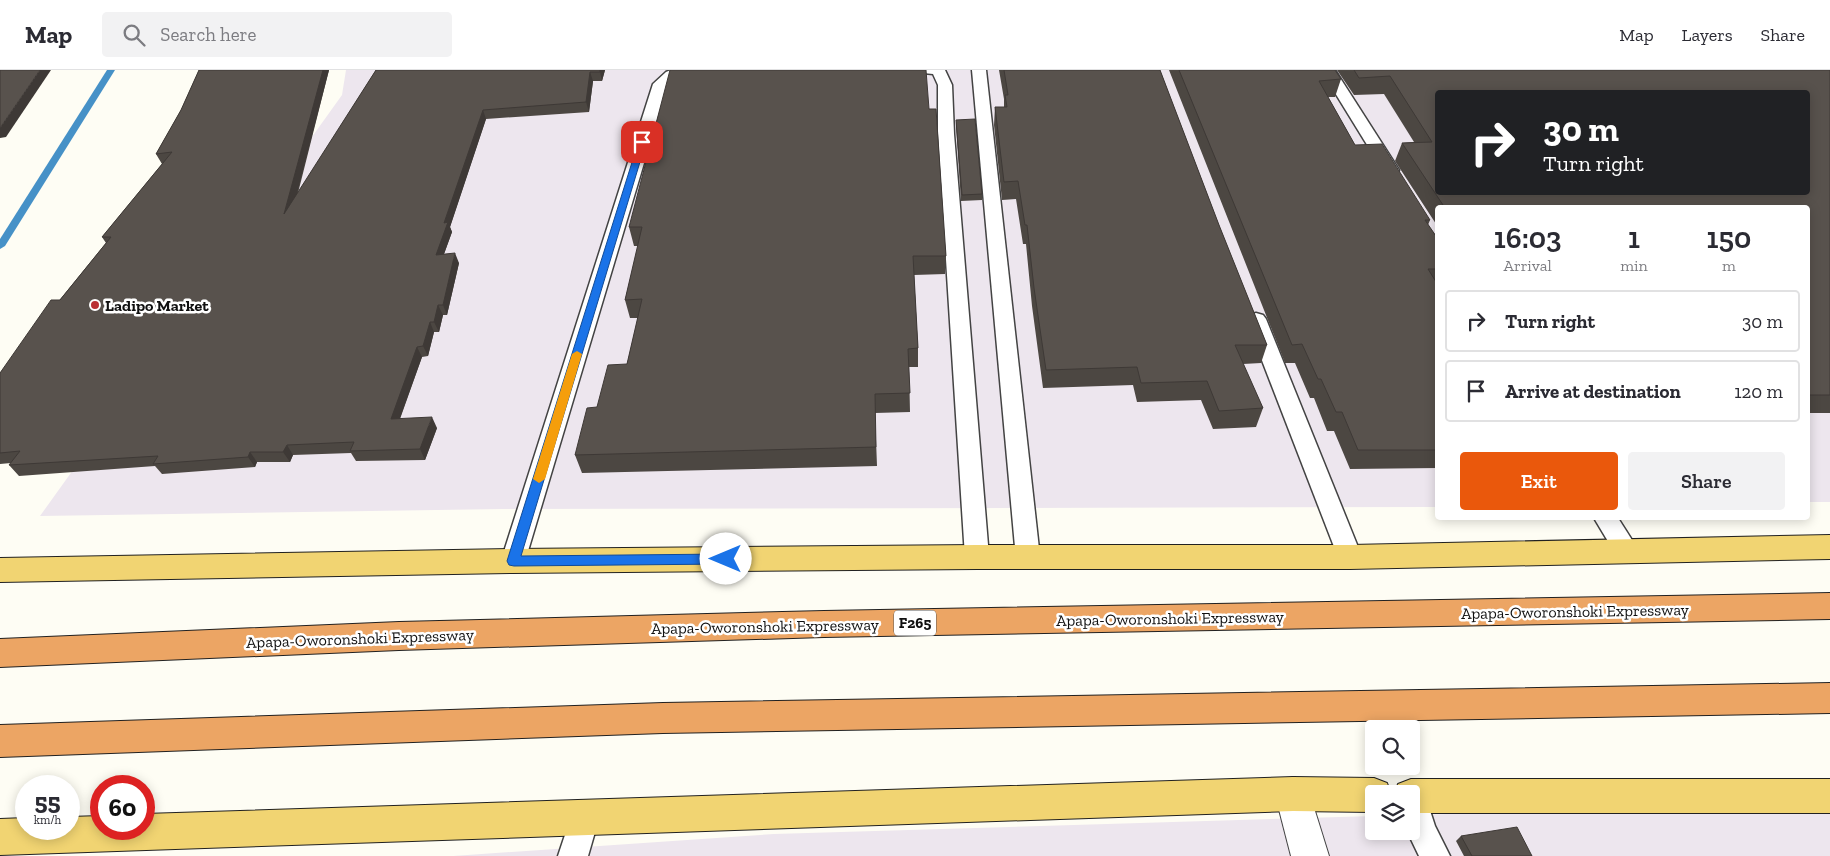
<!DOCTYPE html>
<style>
:root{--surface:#fff;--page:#f2f2f3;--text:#2b2b33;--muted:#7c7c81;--line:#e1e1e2;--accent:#ea580c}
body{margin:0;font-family:"Zilla Slab",serif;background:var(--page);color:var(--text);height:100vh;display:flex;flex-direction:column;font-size:19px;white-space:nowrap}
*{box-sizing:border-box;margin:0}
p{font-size:16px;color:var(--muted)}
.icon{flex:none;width:28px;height:28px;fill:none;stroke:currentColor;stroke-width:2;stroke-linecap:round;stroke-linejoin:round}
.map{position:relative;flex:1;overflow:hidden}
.panel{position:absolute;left:1435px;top:135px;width:375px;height:315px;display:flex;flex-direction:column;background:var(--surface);border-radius:5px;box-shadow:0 2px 12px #0003}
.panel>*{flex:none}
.banner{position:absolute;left:1435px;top:20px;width:375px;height:105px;border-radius:5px;box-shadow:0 2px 12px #0003;background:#202124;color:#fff;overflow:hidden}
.fabs{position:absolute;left:1365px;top:650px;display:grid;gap:10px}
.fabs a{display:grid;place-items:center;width:55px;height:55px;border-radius:5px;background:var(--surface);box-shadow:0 2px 12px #0003;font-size:25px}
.speed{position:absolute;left:15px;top:705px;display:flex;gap:10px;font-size:25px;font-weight:700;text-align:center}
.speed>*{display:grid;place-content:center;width:65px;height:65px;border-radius:50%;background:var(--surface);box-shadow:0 2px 12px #0003;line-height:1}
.speed small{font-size:12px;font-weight:400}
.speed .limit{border:8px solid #d22;background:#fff;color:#111}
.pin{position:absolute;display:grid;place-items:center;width:42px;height:42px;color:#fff;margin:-21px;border-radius:10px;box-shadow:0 2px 8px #0006}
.me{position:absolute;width:55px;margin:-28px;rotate:270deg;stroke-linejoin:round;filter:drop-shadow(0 0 4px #0008)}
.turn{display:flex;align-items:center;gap:18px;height:105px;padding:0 25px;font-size:22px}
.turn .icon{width:65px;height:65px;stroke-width:2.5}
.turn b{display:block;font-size:35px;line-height:42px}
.eta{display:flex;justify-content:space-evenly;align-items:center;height:85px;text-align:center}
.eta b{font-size:30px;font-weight:600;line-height:35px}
.button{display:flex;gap:10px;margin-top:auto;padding:10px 25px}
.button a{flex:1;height:58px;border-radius:5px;background:var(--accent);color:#fff;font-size:20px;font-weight:600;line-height:58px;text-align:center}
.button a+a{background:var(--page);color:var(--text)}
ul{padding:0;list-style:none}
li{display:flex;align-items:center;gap:15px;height:62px;margin:0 10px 8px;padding:0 15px;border:2px solid var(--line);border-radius:5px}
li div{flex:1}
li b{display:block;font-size:19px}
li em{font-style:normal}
header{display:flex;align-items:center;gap:30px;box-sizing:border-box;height:70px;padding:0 25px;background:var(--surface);border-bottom:1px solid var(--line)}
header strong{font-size:24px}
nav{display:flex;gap:28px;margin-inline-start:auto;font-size:18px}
.search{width:350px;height:45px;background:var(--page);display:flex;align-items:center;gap:12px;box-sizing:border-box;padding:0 18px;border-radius:5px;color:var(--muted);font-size:19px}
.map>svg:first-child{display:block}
.industrial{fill:#ede6ee;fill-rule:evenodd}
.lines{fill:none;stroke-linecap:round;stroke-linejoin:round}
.stream{fill:#4691c7;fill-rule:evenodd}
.lane-casing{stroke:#434343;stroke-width:3}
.street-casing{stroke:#434343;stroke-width:2}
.primary-casing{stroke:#212121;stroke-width:2}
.highway-casing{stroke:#212121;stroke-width:2}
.lane{fill:#fff;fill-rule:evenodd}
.street{fill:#fff;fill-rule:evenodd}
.primary{fill:#f1d472;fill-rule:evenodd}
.highway{fill:#eca564;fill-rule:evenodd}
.wall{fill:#4c4742}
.shaded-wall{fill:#3e3936}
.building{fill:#58524d;stroke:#3e3936;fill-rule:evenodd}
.route{fill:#1a73e8;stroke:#114b97}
.slow{fill:#f59e0b}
.poi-dot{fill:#ba2f33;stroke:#fff;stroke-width:2}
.labels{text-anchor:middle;stroke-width:5;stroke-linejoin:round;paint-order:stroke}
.shield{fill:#fff;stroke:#585858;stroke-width:1}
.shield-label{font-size:15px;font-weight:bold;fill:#101010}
.poi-label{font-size:16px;font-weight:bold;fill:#101010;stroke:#fff;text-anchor:start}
.street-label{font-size:16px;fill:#101010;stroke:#fff}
</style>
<header>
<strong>Map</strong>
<div class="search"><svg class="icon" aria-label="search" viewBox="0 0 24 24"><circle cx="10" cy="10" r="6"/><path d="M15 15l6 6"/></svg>Search here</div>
<nav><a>Map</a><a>Layers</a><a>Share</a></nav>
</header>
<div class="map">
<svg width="1830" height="786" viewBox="0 0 1830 786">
<rect width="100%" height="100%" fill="#fefdf4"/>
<g class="industrial">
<path d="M346 0H1830V432H1808V138H1438L1437 437 503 439 40 446 342 25ZM1438 22H1808V122H1438Z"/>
<path d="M1830 733V786H453L774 764 1374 746V761H1411V745Z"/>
</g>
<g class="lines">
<path class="stream" d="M107 0H115L5 176 0 179V169Z"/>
<g class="lane-casing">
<g id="lane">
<path d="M671 0H693C689 5 675 9 667 16L525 491 522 498 513 501 504 498 501 491 653 14 666 2Z"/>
<path d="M921 0H945L952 15 954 64 989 487 986 494 977 497 968 494 965 487 938 64V15L933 4 923 3Z"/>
<path d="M972 0H986L1040 488 1037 495 1028 498 1019 495 1016 488Z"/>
<path d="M1321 0H1335L1399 100 1397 104H1385Z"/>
<path d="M1256 243 1263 245 1266 249 1362 487 1359 494 1350 497 1341 494 1338 487 1246 249 1249 245Z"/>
<path d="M1594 448H1618L1639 481 1636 488 1627 491 1618 488Z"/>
<path d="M1412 712 1422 716 1435 756 1450 786H1419L1407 761H1411V724H1398L1402 716Z"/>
<path d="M584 734 594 738 599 748 588 786H558L574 738Z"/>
</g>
</g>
<g class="street-casing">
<path id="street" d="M1293 707 1306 712 1329 786H1291L1275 724 1280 712Z"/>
</g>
<g class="primary-casing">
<g id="primary">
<path d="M1830 465V489L1350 499H977L513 503 0 512V488L513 479 977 475H1350Z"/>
<path d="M1293 707 1374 708 1387 713 1391 724H1374V742L1293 741 0 785V749L26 748V759H69V747L101 746V759H144V744Z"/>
<path d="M1411 709H1830V743H1411V724H1394L1398 714Z"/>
</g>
</g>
<g class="highway-casing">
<g id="highway">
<path d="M1830 523V549L824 567 399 580 0 597V569L399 552 824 541Z"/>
<path d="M1830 613V643L663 663 0 687V655L663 633Z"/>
</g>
</g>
<use href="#lane" class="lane"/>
<use href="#street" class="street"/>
<use href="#primary" class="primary"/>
<use href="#highway" class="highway"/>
</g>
<g class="wall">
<path d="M199 0H329L298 123 376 0H605L602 11H593L589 42 486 49 450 157 452 162 444 184 459 193 447 245H443L439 262H434L428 286 422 287 400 349 437 358 425 390 356 391 351 383 293 385 290 392H257L255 397 162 404 155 396 19 406 9 395 11 393 0 394V303L106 173 102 167 162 94 156 84 181 40Z"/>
<path d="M999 0H1160L1219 155 1267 275 1261 293 1243 294 1263 338 1256 357 1213 359 1201 330 1137 332 1133 315 1043 318 1032 236 1026 174H1023L1016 129 1002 130 994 55 995 37H1004V29Z"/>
<path d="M1169 0H1335L1341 9 1335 27H1328L1355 75 1430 150 1428 155 1438 169V398L1350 399 1334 361H1327L1314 328H1310L1295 293H1285Z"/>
<path d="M1337 0H1830V343H1808V138H1438V157L1395 91 1402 73 1414 72 1384 24 1354 25Z"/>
<path d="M929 39 946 186 945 204 914 205 918 278V297H909L910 342 875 343 877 396 582 403 575 385 597 337 627 294 638 248H630L625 230 638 176H634L629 157Z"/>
<path d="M956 50 982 124V130L961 131 956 56Z"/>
<path d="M1461 766 1532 786H1464L1456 771Z"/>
</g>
<g class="shaded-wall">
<path d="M40 0H51L6 67 0 68V58Z"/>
<path d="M323 0H329L289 154 284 144Z"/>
<path d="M600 0H605L602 11 600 2Z"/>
<path d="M590 2 593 11 589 42 586 32Z"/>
<path d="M483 40 486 49 450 157 452 162 440 195 436 185 444 153Z"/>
<path d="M455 183 459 193 447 245 443 235Z"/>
<path d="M438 235 443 245 439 262 434 252Z"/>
<path d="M430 252 434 262 428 286 423 276Z"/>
<path d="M417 277 422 287 396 359 391 349Z"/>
<path d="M432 347 437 358 425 390 420 379Z"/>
<path d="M287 375 293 385 290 392 283 382Z"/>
<path d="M250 382 257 392 255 397 248 387Z"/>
</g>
<g class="building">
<path d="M0 0H40L0 58Z"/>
<path d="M199 0H323L284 144 376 0H600V2H590L586 32 483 40 444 153 448 152 436 185 455 183 443 235H438L434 252H430L423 276 417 277 391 349 432 347 420 379 350 381 354 372 287 375 283 382H250L248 387 153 394 158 386 9 395 20 381 0 383V303L51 230H60L111 167H102L172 82 156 84 181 40Z"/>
<path d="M670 0H926L929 39H936L946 186H913L918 278 908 279 910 323 875 324 876 377 575 385 587 338 597 337 608 295 627 294 642 229 625 230 642 157H629Z"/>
<path d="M1004 0H1160L1219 155 1267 275H1235L1263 338 1219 341 1207 311 1141 313 1137 297 1046 300 1034 218 1027 155H1025L1018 111 1004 112 995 37H1007L1005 25H1008Z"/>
<path d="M1179 0H1335L1341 9 1319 11 1355 75 1382 74 1430 150H1425L1438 169V199H1428L1438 215V380H1358L1342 342H1336L1321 309H1318L1302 274 1292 275Z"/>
<path d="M1354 0H1830V325H1808V138H1445L1402 73 1432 72 1390 6 1359 8ZM1438 22H1808V122H1438Z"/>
<path d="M975 49 982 124 962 125 956 50Z"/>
<path d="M1517 757 1532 786H1472L1461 766Z"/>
</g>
<path class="route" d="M639 70 646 72 521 486 726 484 730 486 732 489 730 493 726 494 514 496 509 495 507 491Z"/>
<path class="slow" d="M577 281 582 284 545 409 539 413 533 409 572 284Z"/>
<circle class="poi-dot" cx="95" cy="235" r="5"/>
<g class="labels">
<rect class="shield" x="894" y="540.5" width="42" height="25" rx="4"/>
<g class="shield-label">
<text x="915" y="558">F265</text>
</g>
<g class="poi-label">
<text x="105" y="241">Ladipo Market</text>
</g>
<g class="street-label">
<text transform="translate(1575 541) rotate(-1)" y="6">Apapa-Oworonshoki Expressway</text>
<text transform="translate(1170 548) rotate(-1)" y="6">Apapa-Oworonshoki Expressway</text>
<text transform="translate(765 556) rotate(-1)" y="6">Apapa-Oworonshoki Expressway</text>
<text transform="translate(360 568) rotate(-2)" y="6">Apapa-Oworonshoki Expressway</text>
</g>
</g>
</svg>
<div class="fabs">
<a><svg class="icon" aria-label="search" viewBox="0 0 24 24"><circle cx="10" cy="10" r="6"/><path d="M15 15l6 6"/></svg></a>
<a><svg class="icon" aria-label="layers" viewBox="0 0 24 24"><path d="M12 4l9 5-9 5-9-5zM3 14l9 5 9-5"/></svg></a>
</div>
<div class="speed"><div>55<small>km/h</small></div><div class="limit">60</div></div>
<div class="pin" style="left:642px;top:72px;background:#d93025"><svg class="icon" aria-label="arrive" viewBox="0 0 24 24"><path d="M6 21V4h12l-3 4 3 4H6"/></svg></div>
<svg class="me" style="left:726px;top:489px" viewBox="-20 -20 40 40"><circle r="19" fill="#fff"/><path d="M0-13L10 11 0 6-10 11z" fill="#1a73e8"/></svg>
<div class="banner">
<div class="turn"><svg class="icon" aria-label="right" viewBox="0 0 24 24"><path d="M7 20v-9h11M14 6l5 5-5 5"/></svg><div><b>30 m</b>Turn right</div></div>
</div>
<section class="panel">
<div class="eta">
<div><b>16:03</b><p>Arrival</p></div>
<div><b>1</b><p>min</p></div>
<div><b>150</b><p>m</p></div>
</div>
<ul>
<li><svg class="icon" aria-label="right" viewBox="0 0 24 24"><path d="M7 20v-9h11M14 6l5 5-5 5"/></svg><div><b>Turn right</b></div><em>30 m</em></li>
<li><svg class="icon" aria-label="arrive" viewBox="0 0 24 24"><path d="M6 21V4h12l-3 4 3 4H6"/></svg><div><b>Arrive at destination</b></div><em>120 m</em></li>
</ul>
<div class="button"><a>Exit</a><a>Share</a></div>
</section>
</div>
